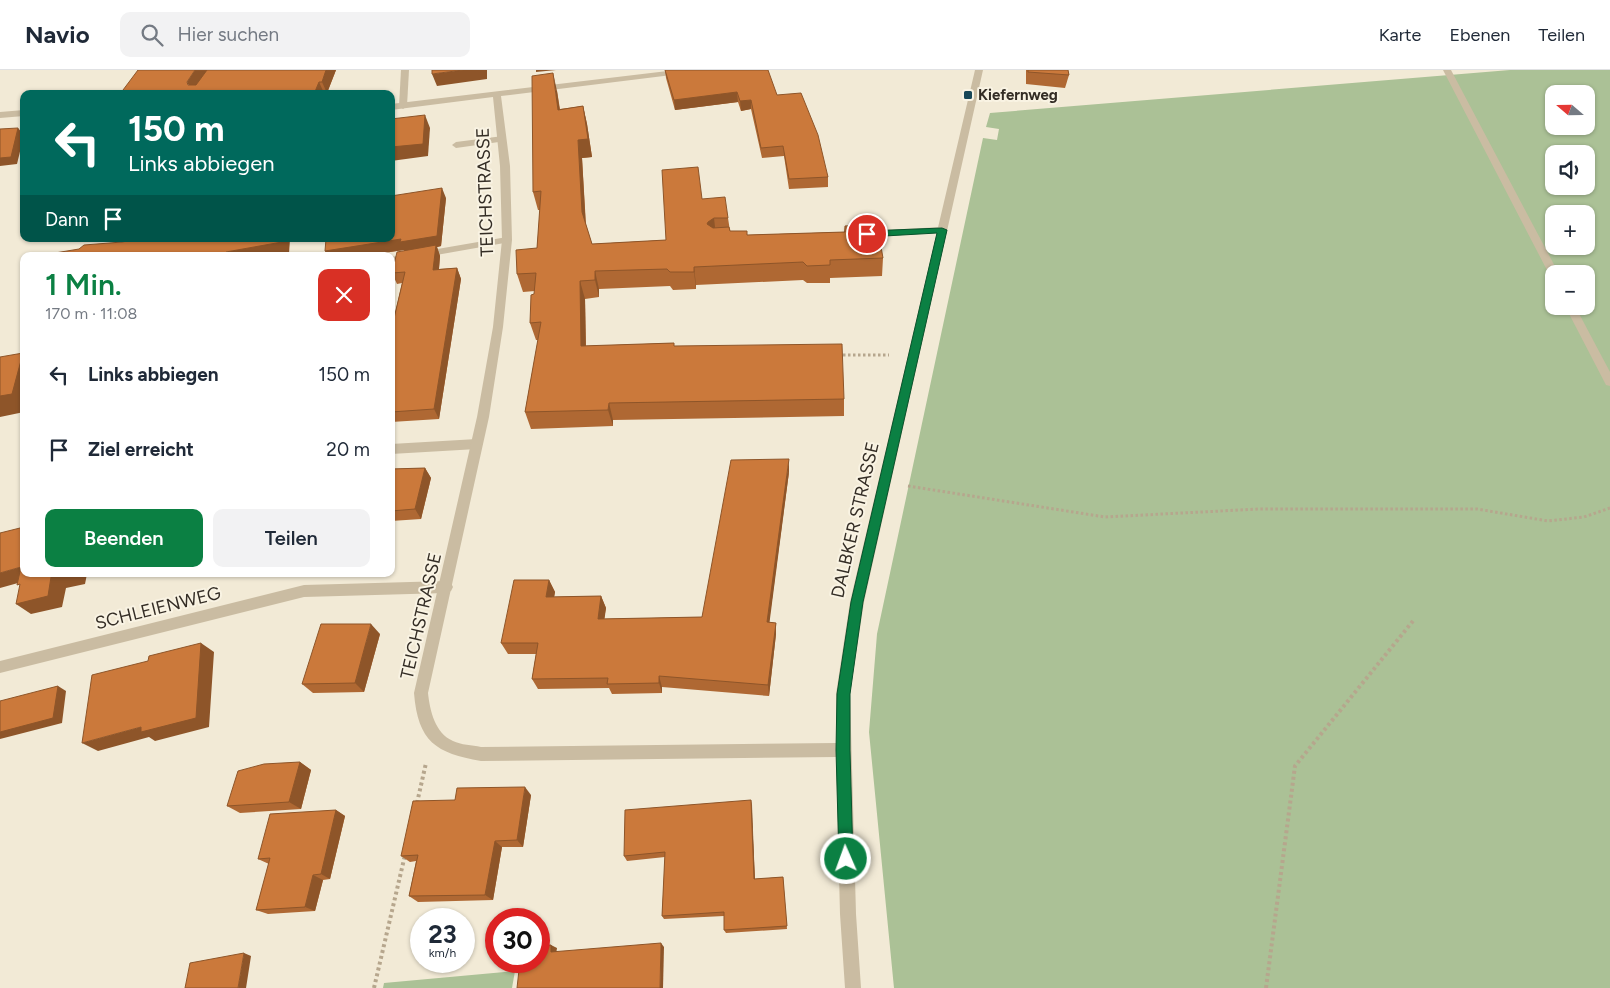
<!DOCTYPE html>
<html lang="de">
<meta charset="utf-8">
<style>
:root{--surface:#fff;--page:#f2f2f3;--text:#1f2937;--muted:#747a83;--line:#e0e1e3;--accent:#0b8043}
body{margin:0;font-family:Figtree,sans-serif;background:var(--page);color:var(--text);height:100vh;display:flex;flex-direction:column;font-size:19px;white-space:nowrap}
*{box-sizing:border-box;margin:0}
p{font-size:16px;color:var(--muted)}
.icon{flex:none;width:28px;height:28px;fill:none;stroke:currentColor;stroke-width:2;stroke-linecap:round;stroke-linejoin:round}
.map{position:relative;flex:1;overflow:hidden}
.side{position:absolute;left:20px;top:182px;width:375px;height:325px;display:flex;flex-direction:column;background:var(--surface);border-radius:10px;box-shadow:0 1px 4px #0004}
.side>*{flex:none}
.hud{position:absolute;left:20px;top:20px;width:375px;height:152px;border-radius:10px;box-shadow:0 1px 4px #0004;background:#00695c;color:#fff;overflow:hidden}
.needle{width:32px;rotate:290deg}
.controls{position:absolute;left:1545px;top:15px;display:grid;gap:10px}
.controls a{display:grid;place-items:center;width:50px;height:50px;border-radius:10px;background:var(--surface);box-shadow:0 1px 4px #0004;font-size:25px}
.speed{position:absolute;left:410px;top:838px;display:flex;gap:10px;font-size:25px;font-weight:700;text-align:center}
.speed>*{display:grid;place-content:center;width:65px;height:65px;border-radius:50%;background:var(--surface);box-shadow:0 1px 4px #0004;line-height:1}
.speed small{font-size:12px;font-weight:400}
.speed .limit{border:8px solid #d22;background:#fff;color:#111}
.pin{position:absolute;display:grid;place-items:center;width:42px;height:42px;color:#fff;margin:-21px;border:2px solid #fff;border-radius:50%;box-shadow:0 1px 5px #0007}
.me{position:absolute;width:55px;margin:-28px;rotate:358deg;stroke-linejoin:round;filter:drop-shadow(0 0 4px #0008)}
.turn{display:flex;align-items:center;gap:18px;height:105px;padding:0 25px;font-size:22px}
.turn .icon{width:65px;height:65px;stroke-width:2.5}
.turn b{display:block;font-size:35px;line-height:42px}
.then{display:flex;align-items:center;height:48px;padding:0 25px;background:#0003;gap:10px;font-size:19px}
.round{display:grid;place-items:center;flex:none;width:52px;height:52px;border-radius:10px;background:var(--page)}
.headline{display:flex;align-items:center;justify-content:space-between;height:85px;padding:0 25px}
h1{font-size:30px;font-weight:600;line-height:38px;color:var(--accent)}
.cta{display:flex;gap:10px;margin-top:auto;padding:10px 25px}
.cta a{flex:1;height:58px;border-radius:10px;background:var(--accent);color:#fff;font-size:20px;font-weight:600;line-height:58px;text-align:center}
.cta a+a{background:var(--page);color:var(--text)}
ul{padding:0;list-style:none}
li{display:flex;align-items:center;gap:15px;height:75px;padding:0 25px}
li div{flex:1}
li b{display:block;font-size:19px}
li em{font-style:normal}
header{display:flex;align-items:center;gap:30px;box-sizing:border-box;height:70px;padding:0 25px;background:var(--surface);border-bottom:1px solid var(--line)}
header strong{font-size:24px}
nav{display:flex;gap:28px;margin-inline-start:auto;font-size:18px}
.search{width:350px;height:45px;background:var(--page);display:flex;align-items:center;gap:12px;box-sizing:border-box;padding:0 18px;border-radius:10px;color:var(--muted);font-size:19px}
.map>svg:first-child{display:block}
.green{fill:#abc196;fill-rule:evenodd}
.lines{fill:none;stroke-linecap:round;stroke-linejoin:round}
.path-far1{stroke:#b6a68d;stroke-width:3;stroke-dasharray:2.5 2.5;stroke-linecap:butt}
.path{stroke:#b6a68d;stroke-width:4;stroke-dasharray:3 3;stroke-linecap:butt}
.lane{fill:#cabca2;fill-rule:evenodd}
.street{fill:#cabca2;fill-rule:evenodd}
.wall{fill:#af6833}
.shaded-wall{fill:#8e5529}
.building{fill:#cb793b;stroke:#8e5529}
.route{fill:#0b8043;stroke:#07532c}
.poi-dot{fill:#194757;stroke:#f9f3e3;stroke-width:2}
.labels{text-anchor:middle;stroke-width:4;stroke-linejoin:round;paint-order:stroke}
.far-poi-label{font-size:15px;font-weight:bold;fill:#342d25;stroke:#f9f3e3;text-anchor:start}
.street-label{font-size:18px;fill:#342d25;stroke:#f9f3e3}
</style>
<header>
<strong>Navio</strong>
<div class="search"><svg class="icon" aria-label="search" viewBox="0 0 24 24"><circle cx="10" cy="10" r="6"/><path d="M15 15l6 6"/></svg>Hier suchen</div>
<nav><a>Karte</a><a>Ebenen</a><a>Teilen</a></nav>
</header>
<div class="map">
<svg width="1610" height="918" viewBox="0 0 1610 918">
<rect width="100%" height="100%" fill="#f2ead6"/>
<g class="green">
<path d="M1510 0H1610V918H894L869 662 877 564 983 68 997 70 999 59 986 57 990 43ZM1554 24H1586V56H1554ZM1554 84H1586V116H1554ZM1554 144H1586V176H1554ZM1554 204H1586V236H1554Z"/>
<path d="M515 901 512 918H383L384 913Z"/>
</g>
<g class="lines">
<g class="path-far1">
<path d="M838 285H889"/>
<path d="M908 416 1105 447 1259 439H1477L1548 451 1584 447 1610 438"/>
</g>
<g class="path">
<path d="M417 733 426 693"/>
<path d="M374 918 405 785"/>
<path d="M1266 918 1295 696 1413 551"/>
</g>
<g class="lane">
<path d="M401 0H409L407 36 403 39 399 36Z"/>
<path d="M1443 0H1451L1559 204H1554V207L1549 204Z"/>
<path d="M503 66 506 67V71L456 78 452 75 456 72Z"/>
<path d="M942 157 945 158V162L864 167 859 164 864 161Z"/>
<path d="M507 167 510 168V172L391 193V187Z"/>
<path d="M1565 236H1575L1610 302V316L1606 315Z"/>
<path d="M477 369 483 374 477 379 391 384V374Z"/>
<path d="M446 511 451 513 453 517 451 521 446 523 304 527 0 603V591L304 515Z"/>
</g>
<g class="street">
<path d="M676 0H700L696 2 501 26 510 96 512 170 503 257 489 347 428 623C430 641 435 663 453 671 461 675 472 675 481 677L836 673V624L850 532 975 0H983L864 532 850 624 856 844 861 918H845L840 844 836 687 481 691C436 683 418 672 414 623L477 347 493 257 502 170 500 96 493 27 391 40V34Z"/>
<path d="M24 40V46L0 48V42Z"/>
</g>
</g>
<g class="wall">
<path d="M336 0 327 23H324V24H120Z"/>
<path d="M665 0 777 25 828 107V117L789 119 784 86 762 88 751 39 741 41 738 32 675 40 666 8Z"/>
<path d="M1026 0H1068L1069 5 1065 18 1026 14Z"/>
<path d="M557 21 560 39 583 36 587 54 592 87 582 88 586 155 592 174 666 170 702 129 728 148 730 161 748 165 844 162 845 156 883 188 882 206 830 208V213H807L803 210 696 215V219L673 220 670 216 599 219V227L585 229 586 276 674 273V276L844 329V346L613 350V356L531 359 525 342 538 270H536L530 253 535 221 523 222 517 204 537 178 540 140H538L533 122Z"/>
<path d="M446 128 441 176 437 177 440 186 439 199 457 198 461 209 439 349 391 352V261L402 213 397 214 392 203 404 181V180L362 186H328L325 181Z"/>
<path d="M425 398 431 408 421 449 391 451V399Z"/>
<path d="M789 402 769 552 776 553V564L769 626 662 617V623L612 624 609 618 538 619 532 609 536 584H508L501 573 549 510 555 522 554 527 601 526 606 538 604 549 702 547Z"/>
<path d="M380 564 364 622 313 623 302 614Z"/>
<path d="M300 692 311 700 301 739 240 743 227 736Z"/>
<path d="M531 725 523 777H502L493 830 418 832 409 826 416 791 410 792 401 786 455 730Z"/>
<path d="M751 730 755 809 783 807 787 859 726 863 724 860V846L664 849 662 846 665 787 627 791 624 786Z"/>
<path d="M336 740 345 746 330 809 323 810 315 841 268 844 256 840 269 794 258 789Z"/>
</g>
<g class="shaded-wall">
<path d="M195 0H209L193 23 187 12Z"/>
<path d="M326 0H336L327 23 322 12Z"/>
<path d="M463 0H487V9L437 16 432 4Z"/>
<path d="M536 0H556L536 2Z"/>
<path d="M553 3 557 21 562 57 558 40Z"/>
<path d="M319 12 324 23V24H314Z"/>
<path d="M737 22 738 32 675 40 674 30Z"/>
<path d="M751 30V39L741 41 740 31Z"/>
<path d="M583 36 587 54 592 87 582 88 586 160 582 142 578 70Z"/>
<path d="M425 45 430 58 428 86 391 91V77Z"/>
<path d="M18 58 24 65 17 94 0 96V88Z"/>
<path d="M442 118 446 128 441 176 437 177 440 186 438 210 405 183 404 180 362 186H328L325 181Z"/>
<path d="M714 148 716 166 707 154 708 152Z"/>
<path d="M282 169H290L289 184 277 186H226V182Z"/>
<path d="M694 197 696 215V219L694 202Z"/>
<path d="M457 198 461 209 439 349 434 339Z"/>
<path d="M595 201 599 219V227L595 210Z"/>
<path d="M580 211 585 229 586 293 581 276Z"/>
<path d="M23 283 24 342 0 347V326Z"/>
<path d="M609 333 613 350V356L608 340Z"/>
<path d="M789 389V402L768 564 767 552Z"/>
<path d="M425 398 431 408 421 449 415 439Z"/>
<path d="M21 497 36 508 0 518V503Z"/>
<path d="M68 504H87L85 514 66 518 62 537 31 544 16 534 51 507Z"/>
<path d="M549 510 555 522 552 539 546 527Z"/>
<path d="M601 526 606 538 603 560 598 549Z"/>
<path d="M776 553V564L769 626 768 615Z"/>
<path d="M371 554 380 564 364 622 355 613Z"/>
<path d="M201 573 214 582 209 657 155 671 149 667 98 681 82 673 141 657Z"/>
<path d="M659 606 662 617V623L659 613Z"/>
<path d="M58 616 66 621 62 653 0 669V662Z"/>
<path d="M300 692 311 700 301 739 289 732Z"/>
<path d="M525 717 531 725 523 777 517 770Z"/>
<path d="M751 730 752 735 755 813 754 809Z"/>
<path d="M336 740 345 746 330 809 321 804Z"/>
<path d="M495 771 502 777 493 830 485 825Z"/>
<path d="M313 805 323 810 315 841 305 837Z"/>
<path d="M661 873 664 877 663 918H660Z"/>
<path d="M551 875 557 878 556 885 551 882Z"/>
<path d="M244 883 251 886 246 918H238Z"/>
</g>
<g class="building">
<path d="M138 0H195L187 12 188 15H196L207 0H326L322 12H319L314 24H120Z"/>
<path d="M432 0H463L432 4Z"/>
<path d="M665 0H768L777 25 801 23 818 65 828 107 789 109 783 76 761 78 751 30 740 31 737 22 674 30Z"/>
<path d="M1028 0H1068L1069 5 1028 2Z"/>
<path d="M553 3 558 40 583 36 588 69 578 70 582 142 592 174 666 170 662 100 698 97 702 129 725 127 728 148H714L708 152 707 154 713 158 729 157 730 161H747V165L845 162V156L877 154 883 188 830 190V195L807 196 803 192 694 197V202H670L667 199 595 201V210L580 211 581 276 674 273V276L842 274 844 329 609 333 608 340 525 342 541 252 530 253 531 225 534 224 536 203 517 204 516 180 537 178 541 121 533 122 532 6Z"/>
<path d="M425 45 423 74 391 77V49Z"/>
<path d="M18 58 11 87 0 88V59Z"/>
<path d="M442 118 437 166 400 172 401 169 325 181 326 169H391V126Z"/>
<path d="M138 169H282V172L226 182V186H37L79 179 84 175 122 172Z"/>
<path d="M436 175 433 200 457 198 434 339 391 342V261L405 202 392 203 397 182Z"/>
<path d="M23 283 12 324 0 326V287Z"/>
<path d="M789 389 767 552 776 553 768 615 659 606V613L607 614 608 608 532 609 538 573H501L514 510H549L546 527 601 526 598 549 702 547 731 390Z"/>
<path d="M425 398 415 439 391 441V399Z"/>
<path d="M24 457V504H68L51 507 48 526 16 534 20 514 17 515 21 497 0 503V463Z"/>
<path d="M321 554H371L355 613 302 614Z"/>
<path d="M201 573 196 648 141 662V657L82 673 92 605 148 591 149 586Z"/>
<path d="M58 616 53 648 0 662V631Z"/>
<path d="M300 692 289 732 227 736 238 701 264 694Z"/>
<path d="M525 717 517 770 495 771 485 825 409 826 418 785 401 786 413 731 455 730 457 718Z"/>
<path d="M751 730 754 809 783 807 787 856 724 860V842L662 846 665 782 624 786 625 740Z"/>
<path d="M336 740 321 804 313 805 305 837 256 840 270 788 258 789 270 744Z"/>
<path d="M661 873 660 918H517L520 891H539V876L551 875V882Z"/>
<path d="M244 883 238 918H185L190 893Z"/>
</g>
<path class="route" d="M942 158 947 160 863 532 850 624V680L853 789 851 794 846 796 841 794 839 789 836 680 837 624 851 532 937 163 867 167 863 164 867 161Z"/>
<rect class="poi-dot" x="963" y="20" width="10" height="10" rx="2.5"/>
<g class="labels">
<g class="far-poi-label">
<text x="978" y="30">Kiefernweg</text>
</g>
<g class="street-label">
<text transform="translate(485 122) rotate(-92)" y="6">TEICHSTRASSE</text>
<text transform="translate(855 450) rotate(-77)" y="6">DALBKER STRASSE</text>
<text transform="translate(158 538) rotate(-14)" y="6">SCHLEIENWEG</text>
<text transform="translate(421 546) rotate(-77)" y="6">TEICHSTRASSE</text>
</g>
</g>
</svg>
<div class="controls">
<a><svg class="needle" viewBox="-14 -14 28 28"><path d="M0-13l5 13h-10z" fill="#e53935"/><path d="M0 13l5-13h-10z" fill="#747a83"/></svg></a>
<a><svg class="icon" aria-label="sound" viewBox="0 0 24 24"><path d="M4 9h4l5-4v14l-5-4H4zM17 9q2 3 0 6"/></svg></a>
<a>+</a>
<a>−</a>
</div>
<div class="speed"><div>23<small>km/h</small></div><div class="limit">30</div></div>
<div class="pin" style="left:867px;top:164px;background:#d93025"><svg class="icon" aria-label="arrive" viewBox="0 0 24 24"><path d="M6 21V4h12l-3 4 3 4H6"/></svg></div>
<svg class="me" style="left:846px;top:789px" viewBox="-20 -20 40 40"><circle r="17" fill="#0b8043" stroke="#fff" stroke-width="3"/><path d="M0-11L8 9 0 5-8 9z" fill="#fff"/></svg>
<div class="hud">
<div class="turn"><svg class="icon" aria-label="left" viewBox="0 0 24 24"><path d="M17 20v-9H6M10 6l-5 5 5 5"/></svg><div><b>150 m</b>Links abbiegen</div></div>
<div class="then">Dann<svg class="icon" aria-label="arrive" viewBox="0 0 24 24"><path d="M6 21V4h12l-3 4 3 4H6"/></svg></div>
</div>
<section class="side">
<div class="headline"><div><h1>1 Min.</h1><p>170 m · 11:08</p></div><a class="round" style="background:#d93025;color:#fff"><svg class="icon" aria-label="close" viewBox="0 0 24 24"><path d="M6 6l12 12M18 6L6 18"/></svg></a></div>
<ul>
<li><svg class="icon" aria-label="left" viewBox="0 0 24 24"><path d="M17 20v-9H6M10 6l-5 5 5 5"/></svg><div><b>Links abbiegen</b></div><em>150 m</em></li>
<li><svg class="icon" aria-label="arrive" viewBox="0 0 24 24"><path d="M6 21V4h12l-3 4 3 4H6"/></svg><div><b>Ziel erreicht</b></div><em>20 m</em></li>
</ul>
<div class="cta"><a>Beenden</a><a>Teilen</a></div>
</section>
</div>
